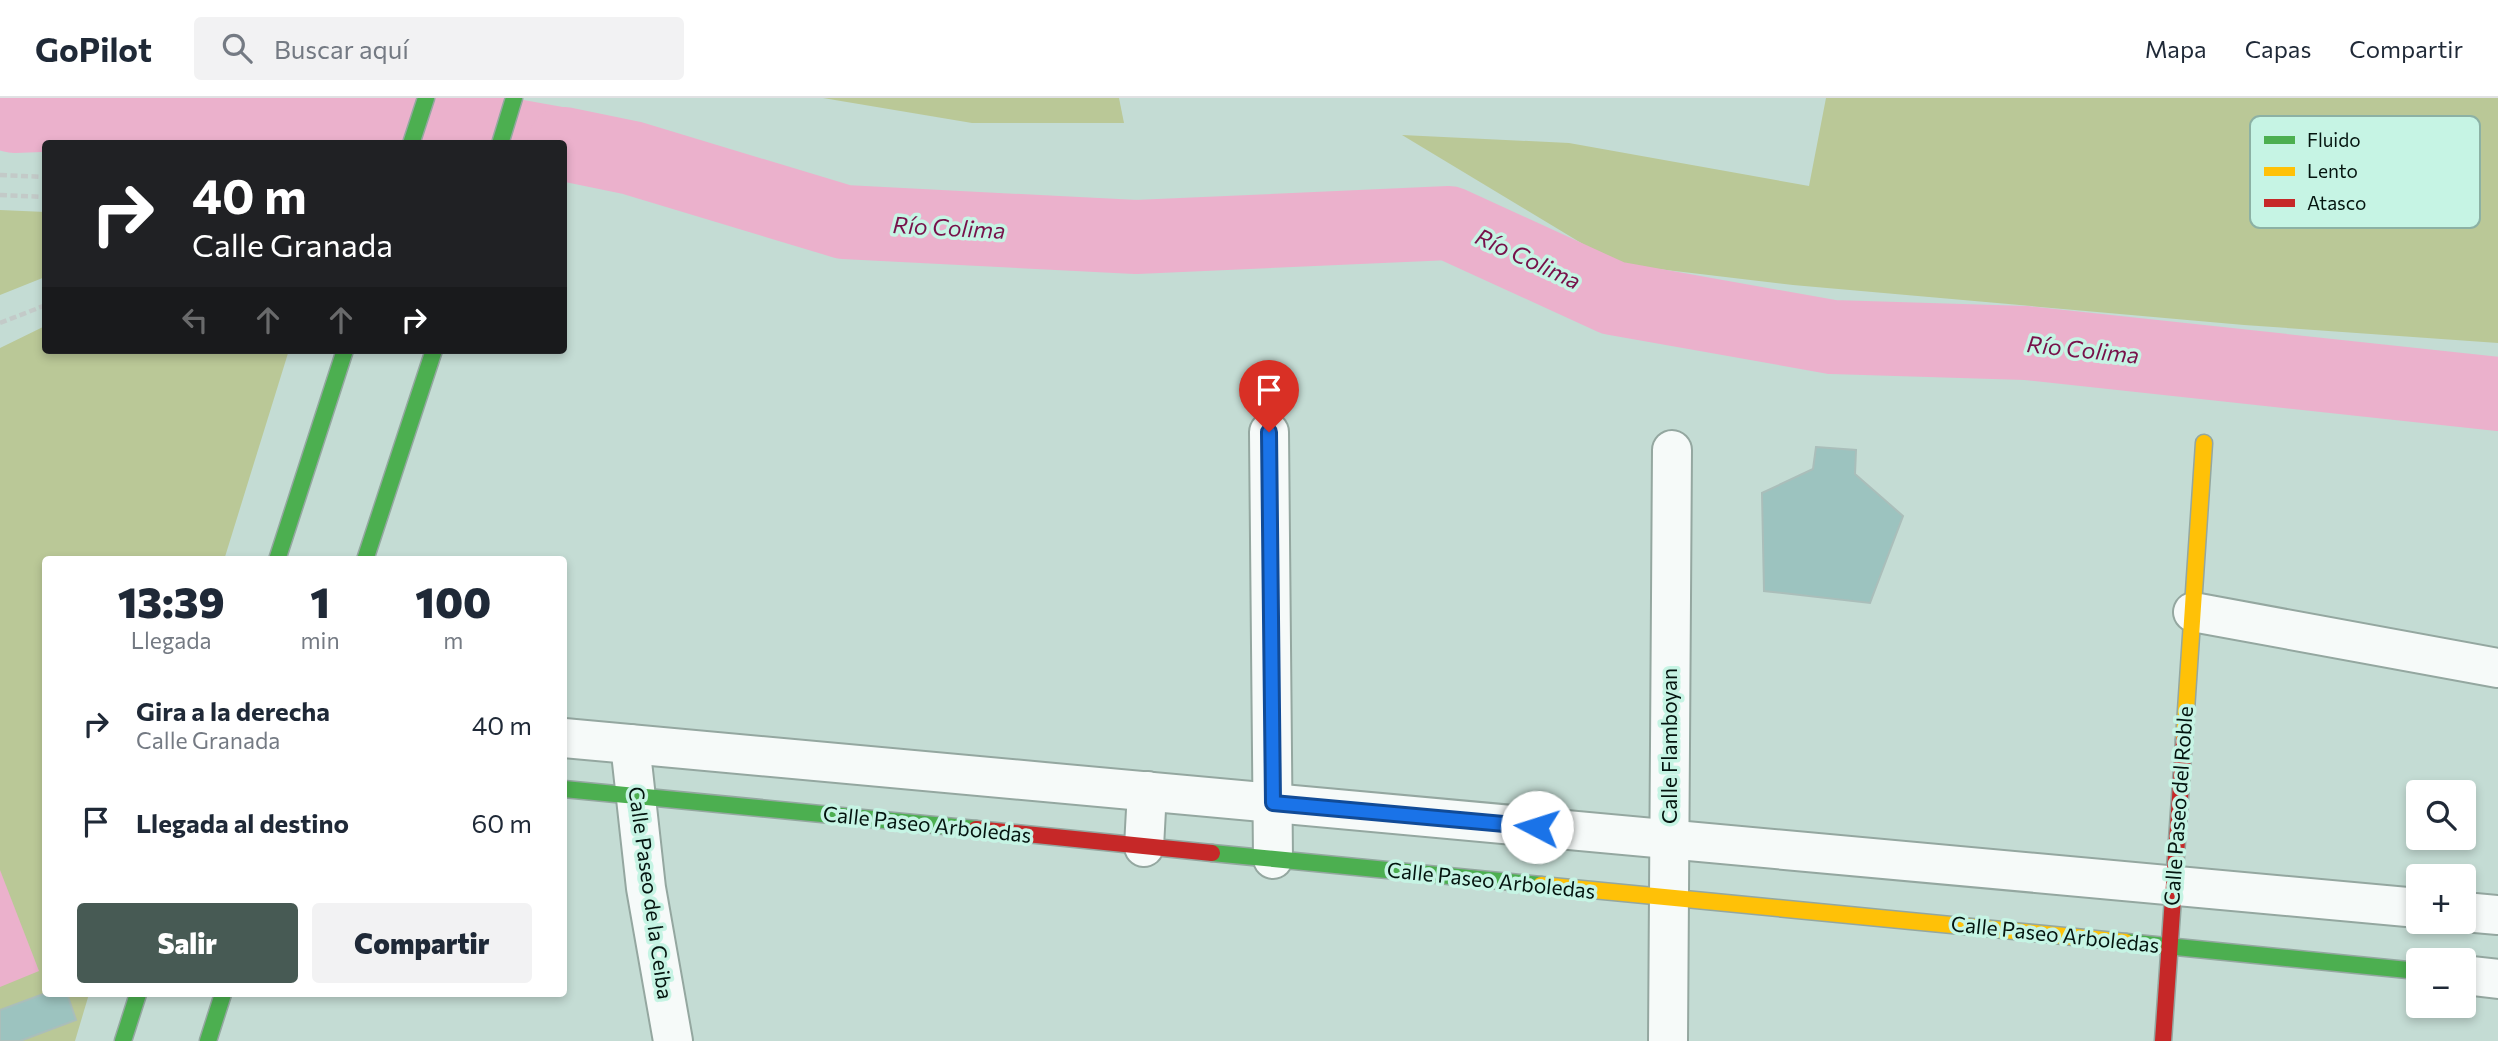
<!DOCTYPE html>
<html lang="es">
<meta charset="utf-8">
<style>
:root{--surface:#fff;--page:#f2f2f3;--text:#1f2937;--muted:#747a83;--line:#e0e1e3;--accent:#475a54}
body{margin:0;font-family:Commissioner,sans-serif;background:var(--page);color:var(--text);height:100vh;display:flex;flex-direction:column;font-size:26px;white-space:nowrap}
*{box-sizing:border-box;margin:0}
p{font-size:23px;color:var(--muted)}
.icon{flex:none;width:38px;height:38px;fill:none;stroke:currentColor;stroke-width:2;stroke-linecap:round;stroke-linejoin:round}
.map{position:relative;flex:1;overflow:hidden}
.details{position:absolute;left:42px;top:458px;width:525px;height:441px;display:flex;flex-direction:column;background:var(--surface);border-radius:7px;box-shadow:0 4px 10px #0003}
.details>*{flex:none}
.banner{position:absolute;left:42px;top:42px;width:525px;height:214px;border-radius:7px;box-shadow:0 4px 10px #0003;background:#202124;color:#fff;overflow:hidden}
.controls{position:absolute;left:2406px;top:682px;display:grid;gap:14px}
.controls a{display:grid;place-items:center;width:70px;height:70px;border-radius:7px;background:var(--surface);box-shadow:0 4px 10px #0003;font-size:35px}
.pin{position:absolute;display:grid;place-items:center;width:60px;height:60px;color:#fff;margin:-72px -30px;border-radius:50% 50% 50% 0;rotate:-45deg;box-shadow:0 0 7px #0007}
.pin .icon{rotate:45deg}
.me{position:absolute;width:77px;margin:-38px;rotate:275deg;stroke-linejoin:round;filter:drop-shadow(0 0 5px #0008)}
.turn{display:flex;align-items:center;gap:24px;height:147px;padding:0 35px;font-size:32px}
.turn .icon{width:91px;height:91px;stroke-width:2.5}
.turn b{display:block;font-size:49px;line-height:60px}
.lanes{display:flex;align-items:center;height:66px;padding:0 35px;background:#0003;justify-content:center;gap:35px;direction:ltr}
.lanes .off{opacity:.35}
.eta{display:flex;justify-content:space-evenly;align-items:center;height:119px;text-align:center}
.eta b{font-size:42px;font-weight:800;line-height:49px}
.action{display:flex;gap:14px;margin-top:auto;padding:14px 35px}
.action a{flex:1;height:80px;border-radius:7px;background:var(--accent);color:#fff;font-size:28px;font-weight:800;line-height:80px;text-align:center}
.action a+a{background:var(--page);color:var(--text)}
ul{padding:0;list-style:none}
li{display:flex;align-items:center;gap:21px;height:98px;padding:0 35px}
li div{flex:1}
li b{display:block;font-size:26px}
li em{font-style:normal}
header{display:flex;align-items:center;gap:42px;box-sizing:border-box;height:98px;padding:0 35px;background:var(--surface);border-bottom:2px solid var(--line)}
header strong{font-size:33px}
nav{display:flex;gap:38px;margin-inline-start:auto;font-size:24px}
.search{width:490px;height:63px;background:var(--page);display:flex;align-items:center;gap:18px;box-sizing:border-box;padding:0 24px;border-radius:7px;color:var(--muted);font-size:26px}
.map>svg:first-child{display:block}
.green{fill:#bac897}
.water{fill:#ebb1cc}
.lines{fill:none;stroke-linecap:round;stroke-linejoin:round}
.river{stroke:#ebb1cc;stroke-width:74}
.building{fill:#9cc3bf;stroke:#aabeba;stroke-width:2}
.street-casing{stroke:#94a7a0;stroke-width:42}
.fast-casing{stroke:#94a7a0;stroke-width:19}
.slow-casing{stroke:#94a7a0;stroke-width:19}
.jam-casing{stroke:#94a7a0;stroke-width:19}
.path{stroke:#c3cac8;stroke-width:4.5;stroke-dasharray:7 3.5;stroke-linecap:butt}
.street{stroke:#f6faf9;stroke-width:38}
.fast{stroke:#4caf50;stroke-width:16}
.slow{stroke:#ffc107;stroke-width:16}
.jam{stroke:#c62828;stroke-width:16}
.route-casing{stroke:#114b97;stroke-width:18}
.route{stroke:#1a73e8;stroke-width:12}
.labels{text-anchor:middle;stroke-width:7;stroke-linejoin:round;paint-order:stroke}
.street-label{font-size:21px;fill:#04140f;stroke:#c6f4e4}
.water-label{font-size:23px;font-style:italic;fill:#77114a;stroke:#c6f4e4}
.key{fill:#c6f4e4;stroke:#8cb1a4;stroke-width:2}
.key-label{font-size:19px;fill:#04140f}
</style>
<header>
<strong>GoPilot</strong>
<div class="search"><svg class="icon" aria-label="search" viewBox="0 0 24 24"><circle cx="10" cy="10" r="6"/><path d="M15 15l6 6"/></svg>Buscar aquí</div>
<nav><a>Mapa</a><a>Capas</a><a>Compartir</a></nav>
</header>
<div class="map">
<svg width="2498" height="943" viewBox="0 0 2498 943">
<rect width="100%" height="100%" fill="#c4dcd4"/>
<g class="green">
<path d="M823 0H1119L1124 25H972Z"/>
<path d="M1826 0H2498V245L2244 227 1793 187 1616 166 1402 37 1569 45 1809 88Z"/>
<path d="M0 112 46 114 45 179 0 197Z"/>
<path d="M45 228 46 252H289L224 462H46V896H89L75 943H0V250Z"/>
</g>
<path class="water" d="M0 772 39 873 0 889Z"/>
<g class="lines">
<g class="river">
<path d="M0 14 14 18 337 6 559 46"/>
<path d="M564 46 632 60 844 124 1136 139 1449 125 1613 200 1832 239 2026 245 2498 296"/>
</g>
</g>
<g class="building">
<path d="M1816 349 1856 352 1855 376 1903 418 1870 505 1764 493 1762 395 1813 371Z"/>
<path d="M46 895 67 896 76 922 20 943H0V912Z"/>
</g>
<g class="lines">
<g class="street-casing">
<g id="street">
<path d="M1269 334 1273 761"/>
<path d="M2193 514 2498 570"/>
<path d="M564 640 2418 810"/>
<path d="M630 646 646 790 673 943"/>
<path d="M1144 749 1147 693"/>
<path d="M2464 814 2498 817"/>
<path d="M2464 877 2498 881"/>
<path d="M1668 943 1672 352"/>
</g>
</g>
<g class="fast-casing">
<g id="fast">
<path d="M411 46 426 0"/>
<path d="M500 46 514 0"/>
<path d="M277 462 345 252"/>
<path d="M365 462 434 252"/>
<path d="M564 691 976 731"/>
<path d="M1212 755 1541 787"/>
<path d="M2126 844 2418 873"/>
<path d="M123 943 138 896"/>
<path d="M208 943 223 896"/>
</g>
</g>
<g class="slow-casing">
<g id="slow">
<path d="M2184 642 2204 345"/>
<path d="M1541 787 2126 844"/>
</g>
</g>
<g class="jam-casing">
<g id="jam">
<path d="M976 731 1212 755"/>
<path d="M2163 943 2184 642"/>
</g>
</g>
<g class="path">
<path d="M0 77 46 79"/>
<path d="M0 97 46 99"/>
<path d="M0 225 46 207"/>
</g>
<use href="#street" class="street"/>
<use href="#fast" class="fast"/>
<use href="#slow" class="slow"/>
<use href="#jam" class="jam"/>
</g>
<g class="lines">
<g class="route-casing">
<path id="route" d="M1269 334 1273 705 1537 729"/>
</g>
<use href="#route" class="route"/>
</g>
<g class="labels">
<g class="street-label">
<text transform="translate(1670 648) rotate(-90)" y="7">Calle Flamboyan</text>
<text transform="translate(2179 708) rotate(-86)" y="7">Calle Paseo del Roble</text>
<text transform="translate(927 727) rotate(6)" y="7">Calle Paseo Arboledas</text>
<text transform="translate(1491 783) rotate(6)" y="7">Calle Paseo Arboledas</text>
<text transform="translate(650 795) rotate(82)" y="7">Calle Paseo de la Ceiba</text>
<text transform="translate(2055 837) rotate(6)" y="7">Calle Paseo Arboledas</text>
</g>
<g class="water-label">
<text transform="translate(949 130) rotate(3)" y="8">Río Colima</text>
<text transform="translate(1528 161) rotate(25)" y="8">Río Colima</text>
<text transform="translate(2083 252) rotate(6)" y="8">Río Colima</text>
</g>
</g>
<rect x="2250" y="18" width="230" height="112" rx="10" class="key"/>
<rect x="2264" y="38" width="31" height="8" fill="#4caf50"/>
<rect x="2264" y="69" width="31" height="9" fill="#ffc107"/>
<rect x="2264" y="101" width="31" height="8" fill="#c62828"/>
<g class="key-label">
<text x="2307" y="49">Fluido</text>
<text x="2307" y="80">Lento</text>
<text x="2307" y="112">Atasco</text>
</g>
</svg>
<div class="controls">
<a><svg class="icon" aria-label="search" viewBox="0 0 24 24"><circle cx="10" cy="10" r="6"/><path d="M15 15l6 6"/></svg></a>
<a>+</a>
<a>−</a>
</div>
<div class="pin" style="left:1269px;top:334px;background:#d93025"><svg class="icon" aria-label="arrive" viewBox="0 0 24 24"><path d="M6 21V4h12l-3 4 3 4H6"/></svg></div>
<svg class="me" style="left:1537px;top:729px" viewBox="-20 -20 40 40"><circle r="19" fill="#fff"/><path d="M0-13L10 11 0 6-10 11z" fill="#1a73e8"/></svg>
<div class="banner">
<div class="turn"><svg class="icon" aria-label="right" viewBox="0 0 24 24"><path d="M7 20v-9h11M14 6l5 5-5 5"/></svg><div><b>40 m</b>Calle Granada</div></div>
<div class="lanes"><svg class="icon off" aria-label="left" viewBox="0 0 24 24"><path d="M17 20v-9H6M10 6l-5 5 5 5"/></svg><svg class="icon off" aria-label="ahead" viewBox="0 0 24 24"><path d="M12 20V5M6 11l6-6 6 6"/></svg><svg class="icon off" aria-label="ahead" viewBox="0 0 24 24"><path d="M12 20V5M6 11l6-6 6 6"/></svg><svg class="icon" aria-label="right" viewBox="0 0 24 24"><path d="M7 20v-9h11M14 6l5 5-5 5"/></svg></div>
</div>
<section class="details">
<div class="eta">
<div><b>13:39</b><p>Llegada</p></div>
<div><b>1</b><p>min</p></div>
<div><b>100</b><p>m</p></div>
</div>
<ul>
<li><svg class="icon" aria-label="right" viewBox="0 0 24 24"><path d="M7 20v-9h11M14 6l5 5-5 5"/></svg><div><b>Gira a la derecha</b><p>Calle Granada</p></div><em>40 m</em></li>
<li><svg class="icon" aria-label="arrive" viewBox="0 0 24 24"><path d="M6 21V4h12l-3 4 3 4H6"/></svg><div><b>Llegada al destino</b></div><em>60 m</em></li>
</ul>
<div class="action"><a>Salir</a><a>Compartir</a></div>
</section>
</div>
